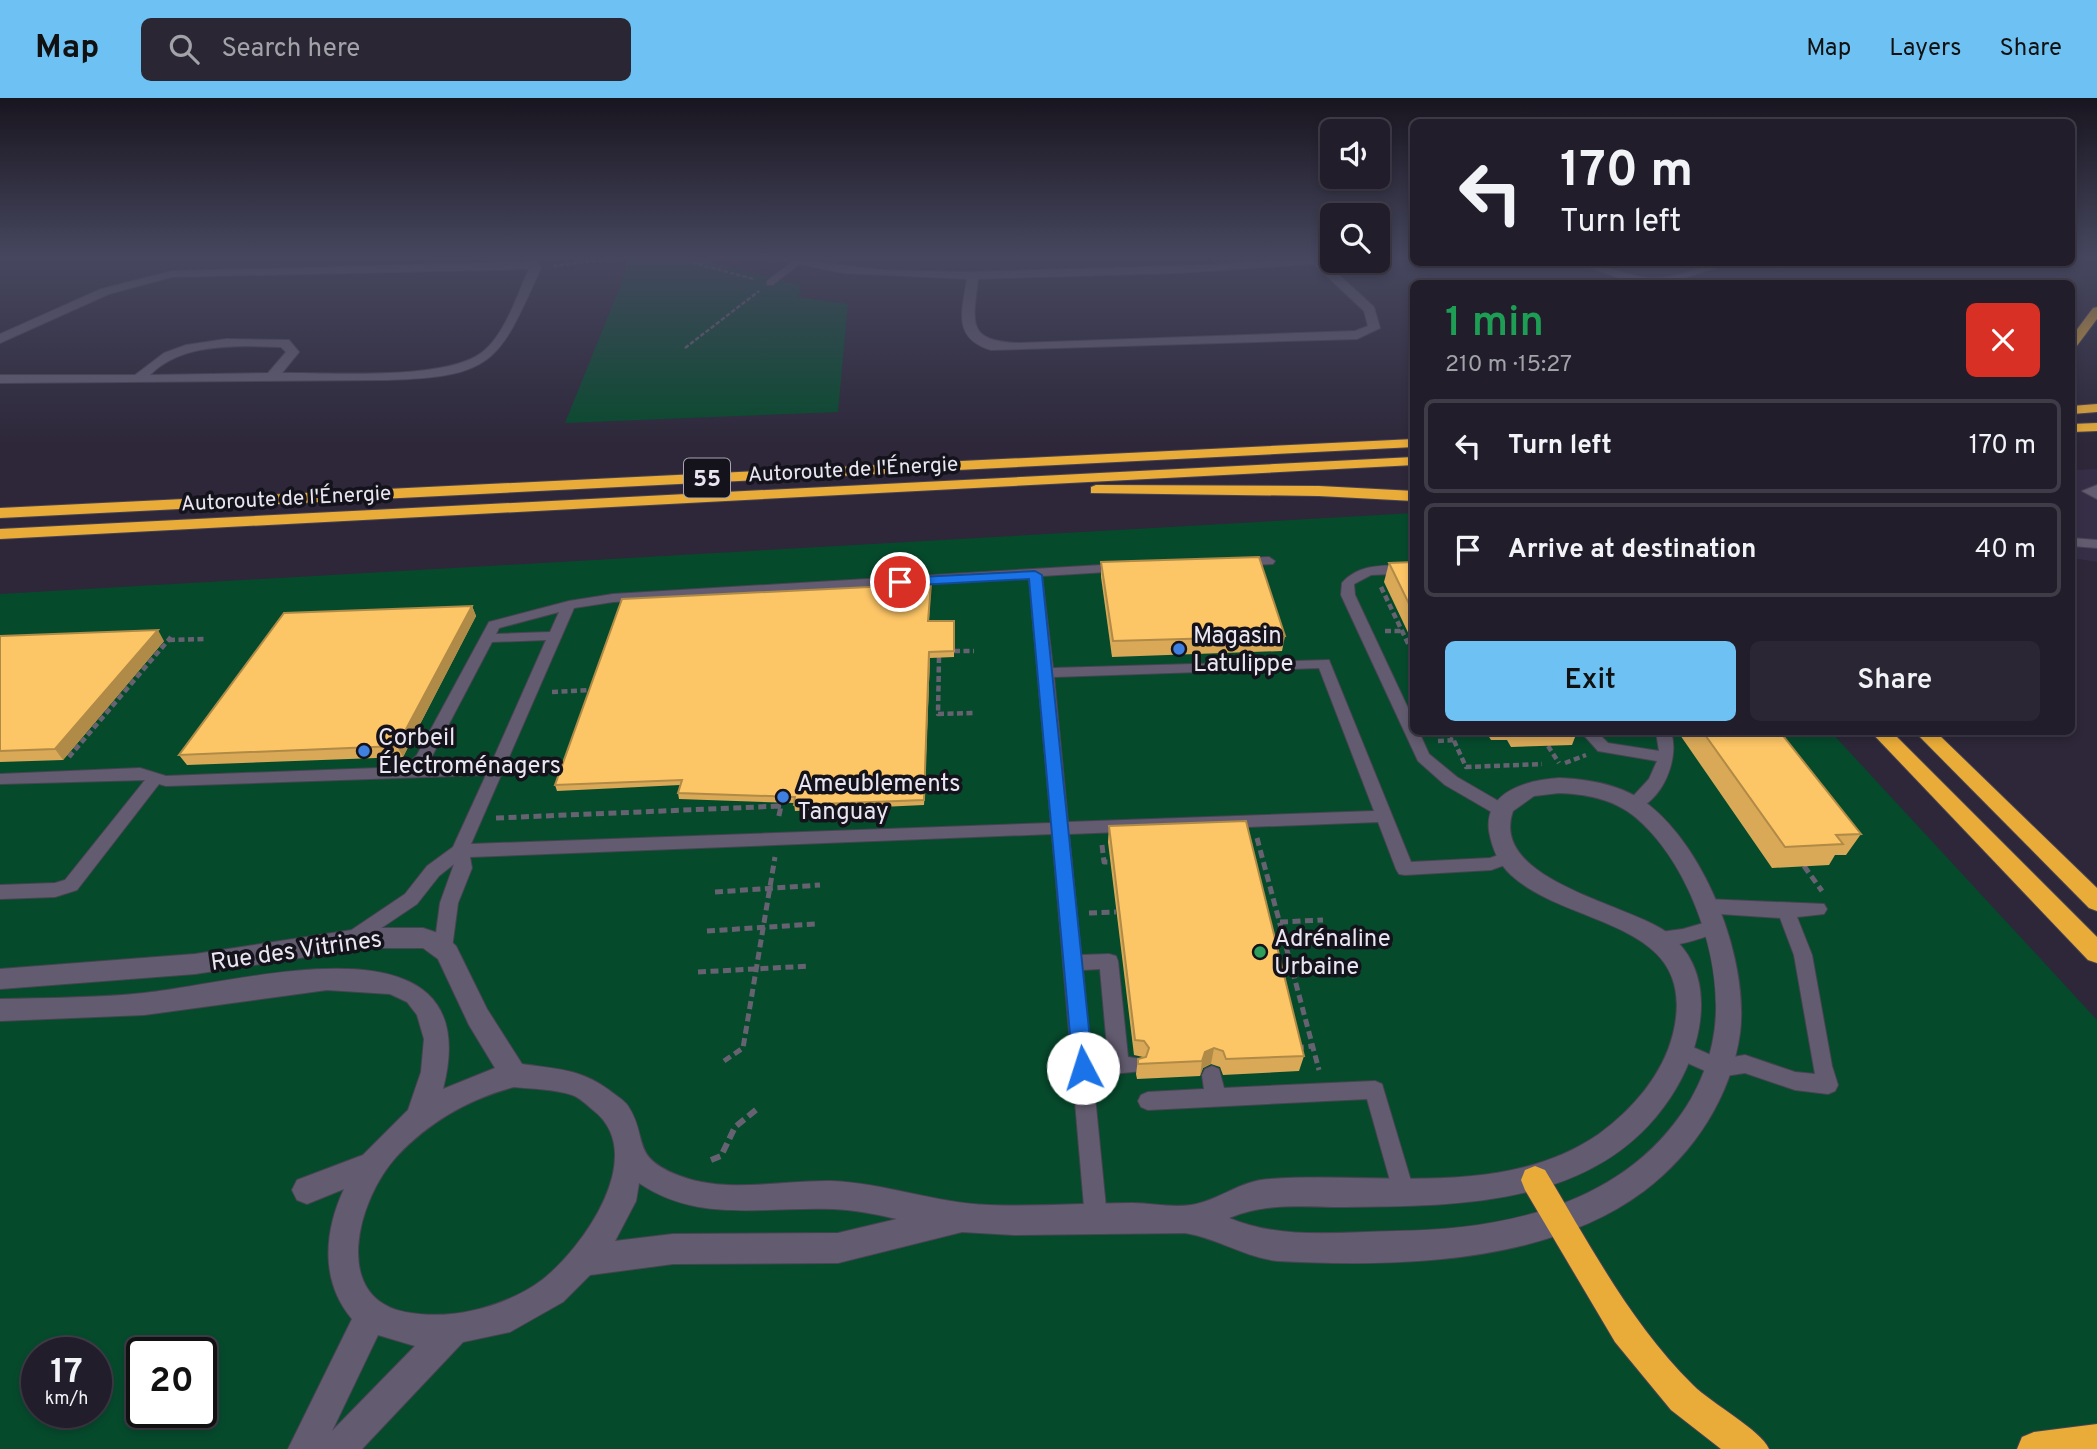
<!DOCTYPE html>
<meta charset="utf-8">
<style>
:root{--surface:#221d2b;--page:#2a2633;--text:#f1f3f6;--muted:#a2a2a9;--line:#3f3b47;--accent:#6dc2f3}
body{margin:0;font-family:Overpass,sans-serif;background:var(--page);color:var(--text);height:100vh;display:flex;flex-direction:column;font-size:26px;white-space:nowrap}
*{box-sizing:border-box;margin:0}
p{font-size:23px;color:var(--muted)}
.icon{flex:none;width:38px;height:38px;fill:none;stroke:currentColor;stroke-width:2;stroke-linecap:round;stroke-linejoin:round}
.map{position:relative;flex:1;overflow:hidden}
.side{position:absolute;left:1410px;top:182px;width:665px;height:455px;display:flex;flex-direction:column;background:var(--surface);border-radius:10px;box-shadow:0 4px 10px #0003,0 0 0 2px var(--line)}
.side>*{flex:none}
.top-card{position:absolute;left:1410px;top:21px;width:665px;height:147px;border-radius:10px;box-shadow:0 4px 10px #0003,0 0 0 2px var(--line);background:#221d2b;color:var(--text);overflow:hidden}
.controls{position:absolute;left:1320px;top:21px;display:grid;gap:14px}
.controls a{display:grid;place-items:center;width:70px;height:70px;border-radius:10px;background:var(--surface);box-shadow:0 4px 10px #0003,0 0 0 2px var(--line);font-size:35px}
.speed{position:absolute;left:21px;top:1239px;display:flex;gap:14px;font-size:35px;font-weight:700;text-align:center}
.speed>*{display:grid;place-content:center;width:91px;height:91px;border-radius:50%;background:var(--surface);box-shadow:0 4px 10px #0003,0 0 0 2px var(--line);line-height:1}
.speed small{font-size:18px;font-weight:400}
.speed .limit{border:4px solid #111;border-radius:10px;background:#fff;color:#111}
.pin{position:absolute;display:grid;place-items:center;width:60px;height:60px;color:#fff;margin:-30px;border:4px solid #fff;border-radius:50%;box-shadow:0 2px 7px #0007}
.me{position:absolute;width:77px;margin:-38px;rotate:355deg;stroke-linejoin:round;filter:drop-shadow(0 0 5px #0008)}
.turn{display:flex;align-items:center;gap:24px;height:147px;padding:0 35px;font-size:32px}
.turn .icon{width:91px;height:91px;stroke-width:2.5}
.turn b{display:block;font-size:49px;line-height:60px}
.round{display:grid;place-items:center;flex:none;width:74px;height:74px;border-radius:10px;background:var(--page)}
.summary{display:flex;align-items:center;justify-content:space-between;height:119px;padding:0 35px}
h1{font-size:42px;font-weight:600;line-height:52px;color:#1e9e55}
.cta{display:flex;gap:14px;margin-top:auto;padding:14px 35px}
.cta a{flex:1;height:80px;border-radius:10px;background:var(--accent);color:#111;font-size:28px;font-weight:600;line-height:80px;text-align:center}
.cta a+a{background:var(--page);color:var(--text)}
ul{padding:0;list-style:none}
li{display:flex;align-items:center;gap:21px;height:94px;margin:0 14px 10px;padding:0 21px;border:4px solid var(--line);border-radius:10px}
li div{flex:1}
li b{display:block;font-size:26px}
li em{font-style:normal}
header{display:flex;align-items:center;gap:42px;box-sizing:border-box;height:98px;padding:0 35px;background:var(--accent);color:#111}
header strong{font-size:33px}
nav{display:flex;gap:38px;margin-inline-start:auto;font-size:24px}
.search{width:490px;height:63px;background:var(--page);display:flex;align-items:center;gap:18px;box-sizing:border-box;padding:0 24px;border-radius:10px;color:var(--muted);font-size:26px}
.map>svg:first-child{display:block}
.built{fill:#362e46}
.green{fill:#064a2c;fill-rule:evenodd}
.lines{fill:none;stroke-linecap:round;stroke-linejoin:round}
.lane-casing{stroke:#484352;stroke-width:2}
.street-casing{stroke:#484352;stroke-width:2}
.highway-casing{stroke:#484352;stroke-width:2}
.path-far3{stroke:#676272;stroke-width:2.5;stroke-dasharray:4.5 2;stroke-linecap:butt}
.path-far2{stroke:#676272;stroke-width:4.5;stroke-dasharray:6 3.5;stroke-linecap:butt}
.path-far1{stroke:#676272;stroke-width:5;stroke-dasharray:8 4.5;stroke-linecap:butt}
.path{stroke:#676272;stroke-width:6;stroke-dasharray:10 5;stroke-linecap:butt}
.lane{fill:#635c70;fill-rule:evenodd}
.street{fill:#635c70;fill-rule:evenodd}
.highway{fill:#eaac38;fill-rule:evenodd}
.wall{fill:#d9a958}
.shaded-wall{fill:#b08a47}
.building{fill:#fcc566;stroke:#b08a47;stroke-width:2}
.route{fill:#1a73e8;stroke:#114b97;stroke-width:2}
.shop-dot{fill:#3f7fe0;stroke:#14121a;stroke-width:2.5}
.leisure-dot{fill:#2e9e5b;stroke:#14121a;stroke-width:2.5}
.labels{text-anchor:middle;stroke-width:7;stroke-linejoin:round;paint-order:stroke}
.far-street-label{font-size:21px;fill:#e9e6f2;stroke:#14121a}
.shield{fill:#14121a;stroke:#a9a6b1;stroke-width:2}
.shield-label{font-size:23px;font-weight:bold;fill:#e9e6f2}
.poi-label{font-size:24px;fill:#e9e6f2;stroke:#14121a;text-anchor:start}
.street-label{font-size:24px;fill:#e9e6f2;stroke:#14121a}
</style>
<header>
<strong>Map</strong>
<div class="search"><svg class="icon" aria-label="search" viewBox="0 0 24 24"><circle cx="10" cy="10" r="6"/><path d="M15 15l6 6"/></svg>Search here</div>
<nav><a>Map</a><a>Layers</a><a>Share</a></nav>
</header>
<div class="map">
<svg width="2097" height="1351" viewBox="0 0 2097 1351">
<rect width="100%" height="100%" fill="#2d2739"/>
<path class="built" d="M2097 371V464L2072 460V372Z"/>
<g class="green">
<path d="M629 158H699L711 165 802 187 798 199 848 206 838 314 565 325 619 191Z"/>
<path d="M1414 415V634H1831L2097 922V1351H0V496ZM37 1255H96V1314H37ZM142 1255H201V1314H142Z"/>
</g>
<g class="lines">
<g class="lane-casing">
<g id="lane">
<path d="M792 164 799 166 773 187H767V183Z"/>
<path d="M2097 387V401L2082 393Z"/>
<path d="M2072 440 2097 442V450L2072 448Z"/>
<path d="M1269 459 1275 463 1273 466 1240 468 1234 464 1240 460Z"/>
<path d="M1119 466 1125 470 1123 473 1042 478 1053 570 1329 562 1411 764 1490 760 1510 753 1516 755 1518 759 1516 763 1491 772 1405 777 1399 776 1396 771 1378 724 1069 736 1081 857 1109 856 1116 858 1118 863 1128 959 1142 961 1145 967 1142 973 1093 978 1107 1120 1104 1128 1096 1131 1088 1128 1085 1120 1052 736 470 759 472 770 458 805 452 850 449 855 443 857 437 855 434 850 440 805 454 766 439 778 417 806 359 845 353 847 347 845 344 840 347 835 405 796 427 768 453 749 486 677 166 688 159 686 77 792 55 799 0 801V787L55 785 65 782 145 682 0 686V676L140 670 166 678 405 669 417 657 489 524 569 503 613 496ZM1029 479 1051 725 471 746 574 510 613 504ZM559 514 550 534 496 536 499 530ZM546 542 491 666 424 668 431 660 492 544ZM1319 570 1374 713 1068 724 1054 579ZM1100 871 1108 960 1091 961 1083 872Z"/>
<path d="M1414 467V475L1371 477 1354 486 1355 497 1414 623V634H1419L1429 656 1457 679 1507 708 1509 712 1507 716H1495L1445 687 1418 663 1341 497 1342 485C1360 464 1388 468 1414 467Z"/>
<path d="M1581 634H1597L1608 645 1659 653 1656 634H1671C1680 661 1662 704 1633 713L1625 707 1649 681 1657 663 1598 653Z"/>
<path d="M1705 801 1824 806 1827 811 1824 816 1797 819 1812 857 1832 968 1838 987 1835 993 1828 996 1795 992 1745 975 1719 979 1674 959 1671 953 1674 947 1681 944 1720 961 1745 957 1795 974 1815 976 1794 857 1780 820 1705 815 1699 813 1696 808 1699 803Z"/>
<path d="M1714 822 1720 824 1723 829 1720 834C1700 840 1674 852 1653 845L1650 840 1653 835 1683 831Z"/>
<path d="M1212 968 1219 971 1224 990 1375 983 1382 986 1414 1093 1411 1100 1403 1103 1395 1100 1367 1001 1148 1012 1141 1009 1138 1003 1141 997 1148 994 1204 991 1202 977 1205 971Z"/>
</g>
</g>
<g class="street-casing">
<g id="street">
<path d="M526 158H536L541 170C499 263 495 279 387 282L0 285V277H135L164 255 186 247 226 241 289 242 299 254 282 275C330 274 453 284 486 251 507 231 517 197 529 171L172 179 109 196 0 245V236L101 191 172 173 527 164ZM246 248 281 249 286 254 268 275 150 277C176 251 212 249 246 248Z"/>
<path d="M758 158 884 172 965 174 1210 167 1332 158V163H1336L1326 165 1374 209 1380 230 1357 241 991 252C952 240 962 213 967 181L843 175ZM1314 166 1364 213 1368 228 1355 233 1019 245C966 243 973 225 978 181L1179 175Z"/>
<path d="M1575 164C1604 164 1631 182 1660 180 1686 178 1709 164 1735 164L1665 186 1624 182Z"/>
<path d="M1559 680C1590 681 1625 688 1649 707 1707 753 1749 863 1740 935 1731 999 1694 1055 1644 1093 1545 1167 1395 1169 1277 1163 1244 1159 1217 1140 1185 1135L1014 1137 962 1134 838 1165 673 1166 590 1177 563 1204 510 1234 463 1244 362 1351H288L352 1221C320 1183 324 1134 344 1091L307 1106 297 1102 292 1092 297 1082 363 1057 408 1012 421 974 424 941 417 917 407 904 390 896 327 892 144 917 0 923V901C48 900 96 900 144 895 238 886 490 808 443 991L495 970 469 927 438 861 423 850H365L195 876 0 891V871L195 856 365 830H423L444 837 456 848 487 911 522 966C557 971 580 971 609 992 615 997 624 1002 628 1008 649 1040 629 1059 680 1078 727 1096 782 1082 831 1083 884 1085 935 1105 989 1107 1036 1109 1084 1105 1132 1105 1150 1105 1173 1110 1191 1107 1218 1103 1241 1082 1270 1081 1379 1073 1503 1102 1599 1036 1632 1012 1663 977 1673 936 1701 821 1570 831 1511 777 1498 765 1492 750 1489 733 1484 693 1528 682 1559 680ZM1559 695C1586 696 1613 701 1634 718 1686 761 1718 848 1716 914 1715 954 1699 995 1674 1026 1609 1110 1497 1132 1397 1133 1341 1134 1281 1142 1229 1120 1266 1104 1304 1109 1344 1109 1459 1108 1598 1109 1670 1000 1701 954 1721 878 1669 836 1631 806 1488 783 1513 713L1534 698ZM514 989C532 991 554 991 572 997 579 999 587 1007 593 1012 650 1056 583 1150 542 1182 507 1208 454 1222 411 1215 328 1204 358 1100 397 1058 429 1024 469 1001 514 989ZM639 1085C699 1126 765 1108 833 1111 855 1112 876 1116 897 1121L838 1135 673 1136 615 1143 636 1103ZM378 1237 415 1248 332 1333Z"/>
</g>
</g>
<g class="highway-casing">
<g id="highway">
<path d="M2097 209V221L2076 249 2072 250V238L2093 210Z"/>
<path d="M2097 306V314L2072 316V308Z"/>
<path d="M2097 325V333L2072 334V326Z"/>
<path d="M1414 341V349L0 420V410Z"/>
<path d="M1414 359V367L0 441V431Z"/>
<path d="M1096 387 1319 388 1414 393V403L1319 398 1091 395V389Z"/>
<path d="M1871 634H1892L2097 839V865L2088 862Z"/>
<path d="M1915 634H1936L2097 790V813L2089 810Z"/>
<path d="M1535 1068 1545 1072C1590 1147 1631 1226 1693 1287 1712 1306 1761 1332 1769 1351H1721L1671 1312 1615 1244 1525 1092 1521 1082 1525 1072Z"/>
<path d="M2097 1326V1351H2017L2022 1339 2034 1334Z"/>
</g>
</g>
<g class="path-far3">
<path d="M667 158 754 181"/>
<path d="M553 168 635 158"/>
<path d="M685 250 759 193"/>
</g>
<g class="path-far2">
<path d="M1381 489 1414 558"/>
<path d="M1385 533H1402"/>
<path d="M169 542 207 541"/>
<path d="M954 553H974"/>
<path d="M939 559 938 616 975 615"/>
<path d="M552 594 592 592"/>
<path d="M1450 634 1466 669 1542 666"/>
<path d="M1438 643 1454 642"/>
<path d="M1548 648 1559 665"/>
<path d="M69 659 171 539"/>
<path d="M1565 665 1586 657"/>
<path d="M777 708H781"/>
</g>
<g class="path-far1">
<path d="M496 720 781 708 778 722"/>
<path d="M1257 740 1319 972"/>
<path d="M1102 747 1104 764H1110"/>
<path d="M1804 768 1822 793"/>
<path d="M715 794 820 787"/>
<path d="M1089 815 1116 814"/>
<path d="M1280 824 1323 822"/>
<path d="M707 833 815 826"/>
<path d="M698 874 810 868"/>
<path d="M1296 950 1313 948"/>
<path d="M724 963 743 950 775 759"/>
</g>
<path class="path" d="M711 1062 721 1058 735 1029 757 1011"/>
<use href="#lane" class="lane"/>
<use href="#street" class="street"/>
<use href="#highway" class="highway"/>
</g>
<g class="wall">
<path d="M1101 464 1285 538 1282 553 1112 559 1101 479Z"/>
<path d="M1414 464V545H1413L1384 484 1389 465Z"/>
<path d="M931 486 929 523H954V559L930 560 924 707 795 713 794 705 679 701 678 695 680 687 557 693 555 687Z"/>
<path d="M472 508 476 518 403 659 187 667 179 657Z"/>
<path d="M0 538 164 543 63 662 0 664Z"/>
<path d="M1486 634H1577L1572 647 1511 649 1507 642H1491Z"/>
<path d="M1678 634H1780L1861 736 1846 757H1835L1829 767 1772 770Z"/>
<path d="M1109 728 1304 958 1299 973 1223 977 1220 969 1211 966 1203 970 1200 978 1137 981 1136 976 1138 961 1143 959 1134 957 1108 744Z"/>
</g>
<g class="shaded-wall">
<path d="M472 508 476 518 403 659 397 648Z"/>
<path d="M158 532 164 543 63 662 55 651Z"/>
<path d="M929 554 930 560 924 707V702Z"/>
<path d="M1214 950 1211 966 1203 970 1200 978 1202 963 1205 954Z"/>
</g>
<g class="building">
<path d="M1259 459 1285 538 1113 543 1101 464Z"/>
<path d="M1414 464V516L1389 465Z"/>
<path d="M931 486 928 523H954V553L929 554 924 702 794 707 795 699 678 695 682 682 555 687 622 501Z"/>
<path d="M472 508 397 648 179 657 284 515Z"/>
<path d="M158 532 55 651 0 653V538Z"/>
<path d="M1703 634H1780L1861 736 1836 737 1843 746 1785 749Z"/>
<path d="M1246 723 1304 958 1226 961 1223 953 1214 950 1205 954 1202 963 1138 966V961L1146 959 1149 950 1144 943 1135 942 1109 728Z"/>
</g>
<linearGradient id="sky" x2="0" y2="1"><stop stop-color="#19151f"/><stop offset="0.46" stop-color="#46475f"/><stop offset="1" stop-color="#46475f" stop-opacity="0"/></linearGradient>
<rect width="2097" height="347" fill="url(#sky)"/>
<path class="route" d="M1035 473 1042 477 1093 970 1090 976 1083 978 1076 976 1073 970 1029 481 900 488 893 484 900 480Z"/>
<g class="shop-dot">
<circle cx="1179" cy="551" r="7"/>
<circle cx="364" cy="653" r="7"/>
<circle cx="783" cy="699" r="7"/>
</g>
<circle class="leisure-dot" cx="1260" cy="854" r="7"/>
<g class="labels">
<g class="far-street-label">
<text transform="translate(853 371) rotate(-3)" y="7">Autoroute de l'Énergie</text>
<text transform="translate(286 400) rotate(-3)" y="7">Autoroute de l'Énergie</text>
</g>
<rect class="shield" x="684" y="360.5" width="46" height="39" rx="5"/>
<g class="shield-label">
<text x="707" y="388">55</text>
</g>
<g class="poi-label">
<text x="1193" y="545">Magasin<tspan x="1193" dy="28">Latulippe</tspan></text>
<text x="378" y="647">Corbeil<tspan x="378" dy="28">Électroménagers</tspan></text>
<text x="797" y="693">Ameublements<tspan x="797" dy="28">Tanguay</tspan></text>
<text x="1274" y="848">Adrénaline<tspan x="1274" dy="28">Urbaine</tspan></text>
</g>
<g class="street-label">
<text transform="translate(296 852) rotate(-8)" y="8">Rue des Vitrines</text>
</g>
</g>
</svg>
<div class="controls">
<a><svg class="icon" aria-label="sound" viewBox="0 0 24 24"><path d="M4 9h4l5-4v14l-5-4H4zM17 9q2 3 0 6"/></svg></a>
<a><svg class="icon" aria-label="search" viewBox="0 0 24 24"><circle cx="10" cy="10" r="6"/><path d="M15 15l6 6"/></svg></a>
</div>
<div class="speed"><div>17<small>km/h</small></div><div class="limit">20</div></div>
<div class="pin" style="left:900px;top:484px;background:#d93025"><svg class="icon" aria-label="arrive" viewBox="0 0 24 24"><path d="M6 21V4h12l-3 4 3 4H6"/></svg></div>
<svg class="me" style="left:1083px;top:970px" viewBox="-20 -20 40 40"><circle r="19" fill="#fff"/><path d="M0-13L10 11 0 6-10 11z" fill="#1a73e8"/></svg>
<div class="top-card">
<div class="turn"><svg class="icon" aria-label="left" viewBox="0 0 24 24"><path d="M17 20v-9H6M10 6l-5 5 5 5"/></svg><div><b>170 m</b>Turn left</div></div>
</div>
<section class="side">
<div class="summary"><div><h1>1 min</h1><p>210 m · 15:27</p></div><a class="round" style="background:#d93025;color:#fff"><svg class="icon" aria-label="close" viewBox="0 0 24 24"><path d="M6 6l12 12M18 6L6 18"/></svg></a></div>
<ul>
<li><svg class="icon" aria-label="left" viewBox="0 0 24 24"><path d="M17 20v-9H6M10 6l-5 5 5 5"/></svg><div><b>Turn left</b></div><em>170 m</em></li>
<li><svg class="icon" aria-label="arrive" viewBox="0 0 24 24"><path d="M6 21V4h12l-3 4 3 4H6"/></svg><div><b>Arrive at destination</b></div><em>40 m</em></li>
</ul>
<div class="cta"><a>Exit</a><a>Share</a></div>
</section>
</div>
